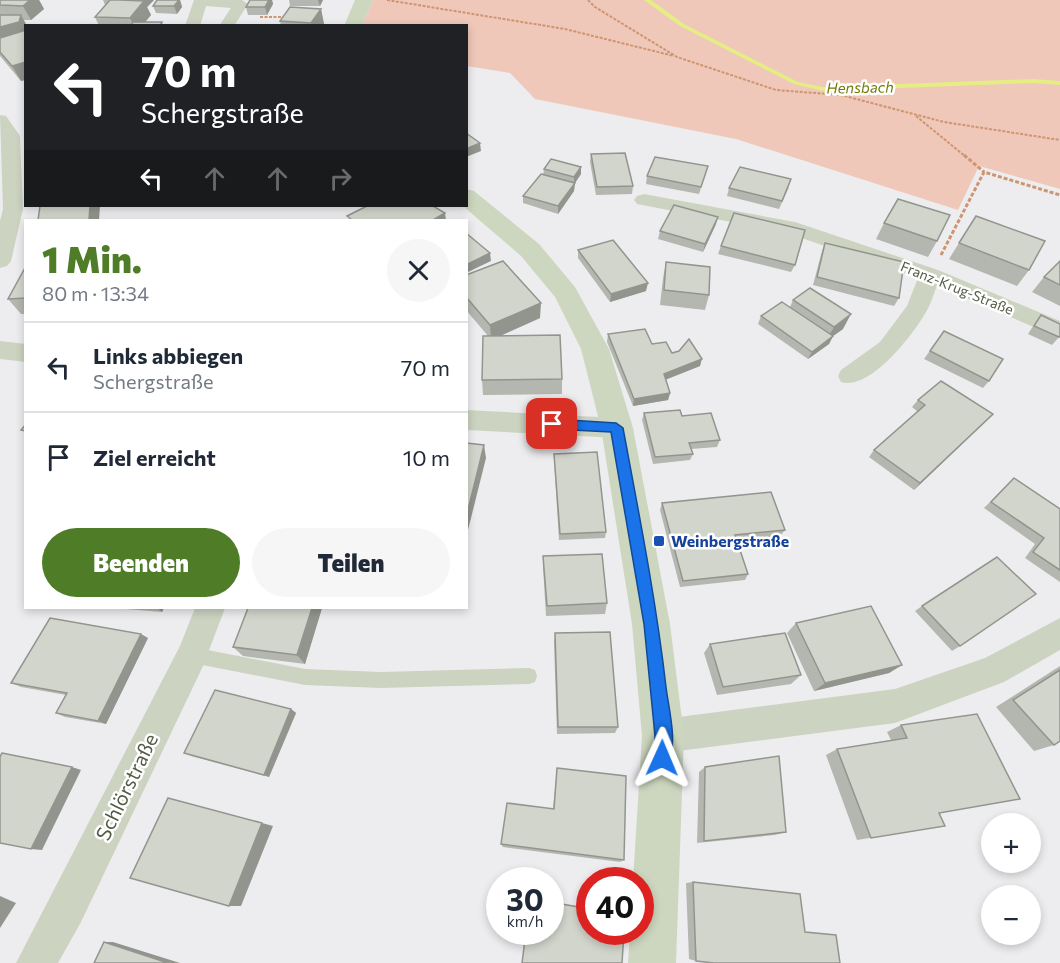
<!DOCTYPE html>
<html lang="de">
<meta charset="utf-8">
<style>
:root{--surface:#fff;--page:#f6f6f7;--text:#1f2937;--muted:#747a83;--line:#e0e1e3;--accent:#4e7c27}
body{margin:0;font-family:Commissioner,sans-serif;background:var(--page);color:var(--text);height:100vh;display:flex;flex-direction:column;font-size:22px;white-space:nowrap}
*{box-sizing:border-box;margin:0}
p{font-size:20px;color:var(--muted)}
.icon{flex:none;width:33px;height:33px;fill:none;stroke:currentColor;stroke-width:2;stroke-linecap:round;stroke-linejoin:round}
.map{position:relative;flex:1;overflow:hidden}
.panel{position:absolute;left:24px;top:219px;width:444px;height:390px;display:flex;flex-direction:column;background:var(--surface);border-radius:0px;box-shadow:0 3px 9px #0003}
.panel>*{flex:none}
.banner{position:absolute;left:24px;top:24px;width:444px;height:183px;border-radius:0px;box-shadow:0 3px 9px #0003;background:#202124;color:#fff;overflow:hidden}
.controls{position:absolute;left:981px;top:813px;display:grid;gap:12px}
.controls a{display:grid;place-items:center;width:60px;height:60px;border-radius:50%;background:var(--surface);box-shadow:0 3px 9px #0003;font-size:30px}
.speed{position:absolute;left:486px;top:867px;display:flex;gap:12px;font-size:30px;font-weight:700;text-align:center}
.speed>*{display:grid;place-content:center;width:78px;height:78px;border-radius:50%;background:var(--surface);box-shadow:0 3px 9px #0003;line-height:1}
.speed small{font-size:15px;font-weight:400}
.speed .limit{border:9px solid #d22;background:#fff;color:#111}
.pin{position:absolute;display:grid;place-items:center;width:51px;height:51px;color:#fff;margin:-26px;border-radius:12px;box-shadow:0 3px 9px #0006}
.me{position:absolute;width:66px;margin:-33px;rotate:1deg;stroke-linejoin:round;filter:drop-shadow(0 0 4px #0008)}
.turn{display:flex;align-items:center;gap:21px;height:126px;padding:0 18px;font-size:27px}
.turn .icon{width:78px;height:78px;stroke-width:2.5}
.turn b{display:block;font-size:42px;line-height:51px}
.lanes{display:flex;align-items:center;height:57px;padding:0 18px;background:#0003;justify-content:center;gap:30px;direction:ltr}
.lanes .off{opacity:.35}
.round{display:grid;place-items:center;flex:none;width:63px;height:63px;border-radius:32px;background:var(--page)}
.head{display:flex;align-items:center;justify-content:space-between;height:102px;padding:0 18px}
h1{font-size:36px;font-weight:800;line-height:45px;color:var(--accent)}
.cta{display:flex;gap:12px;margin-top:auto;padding:12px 18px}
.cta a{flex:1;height:69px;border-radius:36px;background:var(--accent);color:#fff;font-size:24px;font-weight:800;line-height:69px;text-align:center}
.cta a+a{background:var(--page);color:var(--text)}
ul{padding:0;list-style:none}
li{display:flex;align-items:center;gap:18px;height:90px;padding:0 18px;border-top:2px solid var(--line)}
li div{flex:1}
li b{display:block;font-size:22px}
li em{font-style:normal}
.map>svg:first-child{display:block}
.green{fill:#efc8b9}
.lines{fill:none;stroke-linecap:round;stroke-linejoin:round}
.stream{fill:#e4ee85;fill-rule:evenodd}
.path-far1{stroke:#ce9570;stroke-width:2;stroke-dasharray:3 1.5;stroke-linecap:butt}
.path{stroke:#ce9570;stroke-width:3;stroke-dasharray:4 2;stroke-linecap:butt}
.lane{fill:#ccd3c0;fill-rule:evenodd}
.street{fill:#ccd3c0;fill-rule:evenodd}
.secondary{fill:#cdd7bf;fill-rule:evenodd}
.wall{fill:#b4b7af}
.shaded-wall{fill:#92958e}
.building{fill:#d1d5cb;stroke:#92958e;stroke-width:1.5}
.route{fill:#1a73e8;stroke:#114b97;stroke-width:1.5}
.transit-dot{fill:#1a4fb4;stroke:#fff;stroke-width:2}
.labels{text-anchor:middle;stroke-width:5;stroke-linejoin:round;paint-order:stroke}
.far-street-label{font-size:14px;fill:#535b45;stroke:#fff}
.far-water-label{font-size:15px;font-style:italic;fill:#727c0b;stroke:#fff}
.transit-label{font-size:16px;font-weight:bold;fill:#164399;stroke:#fff;text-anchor:start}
.near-street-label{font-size:20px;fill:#535b45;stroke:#fff}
</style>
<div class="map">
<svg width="1060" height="963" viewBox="0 0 1060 963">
<rect width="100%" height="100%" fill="#ededf0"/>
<path class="green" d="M373 0H1060V189L979 166 958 210 736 139 535 99 510 73 467 66 466 26H362Z"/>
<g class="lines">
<path class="stream" d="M644 0H651L684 24 798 82 823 87 1033 79 1060 81V85L1033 83 823 91 794 84 680 26Z"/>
<g class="path-far1">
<path d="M387 0 565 29 674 56"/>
<path d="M588 0 595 7 677 57 776 90 841 95 944 122 1060 140"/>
<path d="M260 17H285"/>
<path d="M916 116 966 157"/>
</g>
<g class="path">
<path d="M964 155 984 172"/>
<path d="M941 255 984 172 1060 195"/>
</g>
<path class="lane" d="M192 647 305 669 381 672 529 668 535 670 537 676 535 682 529 684 381 688 305 685 192 663 186 661 184 655 186 649Z"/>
<g class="street">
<path d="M194 0H242L248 4 234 26H219L231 8 206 6 200 26H185Z"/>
<path d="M0 115 6 116 20 136 23 209 11 261 7 266 0 268V221L3 209Z"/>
<path d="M644 194 795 222 938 270 1060 321V338L937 286C933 295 931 304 926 312 913 335 870 391 841 382L838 376 841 370 880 342 907 306 918 278 784 232 637 204 634 200 637 196Z"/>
<path d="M0 341 26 344V362L0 359Z"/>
<path d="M466 410 617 418 626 421 630 428 626 435 617 438 466 430Z"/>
<path d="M195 608H225L203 666 81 922 58 963H16L180 646Z"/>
<path d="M1060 618V650L1004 682 895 723 663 753 651 748 646 736 651 724 663 719 895 689 985 658Z"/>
</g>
<g class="secondary">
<path d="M355 0H373L362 26H344Z"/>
<path d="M466 189 474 191 539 244 575 287 609 349 633 428 670 624 684 736 676 963H628L630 932H640V880H633L642 736 632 624 601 428 581 349 555 297 521 256 463 206H466Z"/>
</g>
</g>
<g class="wall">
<path d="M0 0H45H39L44 9 31 20H24L27 26H26L21 81 0 56Z"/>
<path d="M103 0H154L147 7 151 15 145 22H162L163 26H99L95 17 105 5Z"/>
<path d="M180 0 182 7 177 14 156 13 153 6Z"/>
<path d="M250 0H272L273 4 267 15H248L246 7Z"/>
<path d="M289 0H323L320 6H290Z"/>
<path d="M321 9 324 24 323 26H281L280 21Z"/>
<path d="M591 154 633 186 632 194 596 195 590 162Z"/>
<path d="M708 166 699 194 646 184 647 176Z"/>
<path d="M581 167V174L575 183 574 191 558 214 523 203V196L543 175 544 169Z"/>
<path d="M789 187 779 209 727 196 729 188Z"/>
<path d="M976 216 1029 270 1017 286 949 259Z"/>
<path d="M884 223 937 241 928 257 876 239Z"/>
<path d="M716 224 703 252 658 239 660 231Z"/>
<path d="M825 243 899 298 894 306 813 285 822 251Z"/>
<path d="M721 246 795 265 791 272 718 254Z"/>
<path d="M578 250 646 291 610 302 578 258Z"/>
<path d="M1060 261V306L1032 292 1044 277Z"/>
<path d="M666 262 709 295 705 310 660 305 663 278Z"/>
<path d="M26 266V314H21L8 299Z"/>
<path d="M466 275 540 318 500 336 562 379V394L483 395 482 380 488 336 466 310Z"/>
<path d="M793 300 843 329 833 336 829 344 808 359 758 324 761 316 790 307Z"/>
<path d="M1041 315 1059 337 1052 345 1028 334 1035 323Z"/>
<path d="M944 331 989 381 983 388 924 359Z"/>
<path d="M608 334 652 344 700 366 665 380 670 393 668 400 633 406 607 342Z"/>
<path d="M918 400 986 421 914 490 869 457 874 450 918 412 912 407Z"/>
<path d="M644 413 682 416 720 440 717 447 691 449 693 454 690 460 653 464 642 420Z"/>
<path d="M554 454 606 532 605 538 559 540 554 460Z"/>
<path d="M1014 478 1060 509V582L1025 558 1035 544 984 508Z"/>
<path d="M662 503 785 530 780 536 737 540 748 574 745 580 680 587 660 510Z"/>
<path d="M543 556 607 603 605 614 546 616 543 567Z"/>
<path d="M922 606 960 646 952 651 915 611Z"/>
<path d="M114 608H164L162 612Z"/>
<path d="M248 608H322L305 664 243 656 233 647Z"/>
<path d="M796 623 902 665 889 673 814 691 787 633Z"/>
<path d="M555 633 618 727 615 733 557 734 554 643Z"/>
<path d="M148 638 106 724 65 717 56 713 66 695 21 687 11 683Z"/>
<path d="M710 644 801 675 791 684 717 695 704 653Z"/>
<path d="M1060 666V741L1054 745 1034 751 996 707Z"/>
<path d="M291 709 296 713 269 777 191 756 184 753Z"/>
<path d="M901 725 1020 799 939 813 945 826 857 840 826 755 837 749 891 740 887 732Z"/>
<path d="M705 767 786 832 775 835 697 843 699 772Z"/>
<path d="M557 768 624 860 620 862 503 847 501 844 553 809Z"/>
<path d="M693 882 696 961 689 959 686 883Z"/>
</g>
<g class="shaded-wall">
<path d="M30 0H39L44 9 31 20 23 6Z"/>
<path d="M143 0H154L147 7 151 15 142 26H134L130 18 144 2Z"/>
<path d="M180 0 182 7 177 14 174 6Z"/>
<path d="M269 0H272L273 4 267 15 265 7Z"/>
<path d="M318 0H323L320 6Z"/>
<path d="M321 9 324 24 323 26H312L311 23Z"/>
<path d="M21 15 27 26H26V37L0 45V27Z"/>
<path d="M26 62V80L21 81 12 66Z"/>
<path d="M480 143 481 151 466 157V149Z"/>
<path d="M581 167V174L575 183 574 191 558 214V206L574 184V177Z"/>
<path d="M90 206H100L99 220H89Z"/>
<path d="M445 213 446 220H433Z"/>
<path d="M718 217 716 224 703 252 705 244Z"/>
<path d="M490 253 491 261 466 273V265Z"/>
<path d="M648 283 646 291 610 302 611 294Z"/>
<path d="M541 303 540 318 491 340 490 325Z"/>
<path d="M851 314 843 329 826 341 834 327Z"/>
<path d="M833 336 829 344 808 359 812 352Z"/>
<path d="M702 359 700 366 662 381 664 374Z"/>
<path d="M670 393 668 400 633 406 634 399Z"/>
<path d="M993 414 986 421 914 490 920 483Z"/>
<path d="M484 445 486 458 466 538V518Z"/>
<path d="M157 608H164L162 612Z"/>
<path d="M312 608H322L305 664 297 655Z"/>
<path d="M141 634 148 638 106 724 98 721Z"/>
<path d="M902 665 889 673 814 691 825 683Z"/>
<path d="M291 709 296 713 269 777 264 775Z"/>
<path d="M72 767 81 770 42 850 31 849Z"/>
<path d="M262 823 273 826 241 906H229Z"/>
<path d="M0 896 16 903 0 928Z"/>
<path d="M104 942H113L180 963H168Z"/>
</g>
<g class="building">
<path d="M0 0H30L23 6 0 5Z"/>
<path d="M110 0H120L144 1 130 18 95 17Z"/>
<path d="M157 0H179L174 6H153Z"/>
<path d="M250 0H269L265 7H246Z"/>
<path d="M290 7 321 9 311 23 280 21Z"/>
<path d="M0 15H21L19 22 0 27Z"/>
<path d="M133 22H162L160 26H130Z"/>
<path d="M26 30V62L12 66 0 52V38Z"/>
<path d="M466 133 480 143 466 149Z"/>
<path d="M625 153 633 186 597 187 591 154Z"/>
<path d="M655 157 708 166 701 187 647 176Z"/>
<path d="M551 159 581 167 574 177 544 169Z"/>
<path d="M740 167 791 179 782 201 729 188Z"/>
<path d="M541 174 575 183 558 206 523 196Z"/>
<path d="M898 199 950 215 937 241 884 223Z"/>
<path d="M674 205 718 217 705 244 660 231Z"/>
<path d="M40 206H90L89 220H38Z"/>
<path d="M367 206H433L445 213 433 220H352L347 216Z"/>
<path d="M734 213 805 230 795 265 721 246Z"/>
<path d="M976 216 1045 241 1029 270 959 243Z"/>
<path d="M466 233 490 253 466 265Z"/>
<path d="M613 240 648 283 611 294 578 250Z"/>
<path d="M825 243 904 262 899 298 817 277Z"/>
<path d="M503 261 541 303 490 325 466 297V275Z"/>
<path d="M1060 261V285L1044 277Z"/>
<path d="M666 262 710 267 709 295 664 290Z"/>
<path d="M26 266V298L8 299Z"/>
<path d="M810 288 851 314 834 327 793 300Z"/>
<path d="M782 302 833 336 812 352 761 316Z"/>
<path d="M1041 315 1060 324V336L1059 337 1034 326Z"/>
<path d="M645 329 652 344 666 342 672 353 679 351 689 339 702 359 664 374 670 393 634 399 608 334Z"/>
<path d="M944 331 1003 359 989 381 930 351Z"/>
<path d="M560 335 562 379 482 380 483 336Z"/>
<path d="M941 381 993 414 920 483 874 450 925 405 918 400Z"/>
<path d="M680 410 682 416 711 413 720 440 689 443 693 454 655 457 644 413Z"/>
<path d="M26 424V431L21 430Z"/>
<path d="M466 443 484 445 466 518Z"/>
<path d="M597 452 606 532 560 534 554 454Z"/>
<path d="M1014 478 1060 509V570L1033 552 1044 538 991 502Z"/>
<path d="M771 492 785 530 735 535 748 574 683 581 662 503Z"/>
<path d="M602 554 607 603 547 606 543 556Z"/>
<path d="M997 557 1036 594 960 646 922 606Z"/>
<path d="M871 606 902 665 825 683 796 623Z"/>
<path d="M248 608H312L297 655 233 647Z"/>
<path d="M50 618 141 634 98 721 56 713 67 693 11 683Z"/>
<path d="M610 632 618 727H558L555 633Z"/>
<path d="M785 633 801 675 723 687 710 644Z"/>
<path d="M1060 670V741L1054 745 1013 700Z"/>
<path d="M215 690 291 709 264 775 184 753Z"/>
<path d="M977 714 1020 799 939 813 945 826 871 838 837 749 907 738 901 725Z"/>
<path d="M2 753 72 767 31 849 0 843V757Z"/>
<path d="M779 756 786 832 704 841 705 767Z"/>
<path d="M557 768 626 776 624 860 501 844 507 803 554 809Z"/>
<path d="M168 798 262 823 229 906 130 878Z"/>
<path d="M693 882 800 894 805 932 836 935 840 963H714L696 961Z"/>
<path d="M550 902 590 909V932H624L622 963H522L526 932H550Z"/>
<path d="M104 942 168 963H94Z"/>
</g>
<path class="route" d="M552 419 616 423 623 428C639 514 656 600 666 687 669 711 678 742 668 765L662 767 656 765 654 758 655 736 644 624 611 432 552 429 546 424Z"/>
<rect class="transit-dot" x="653" y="535" width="12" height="12" rx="3"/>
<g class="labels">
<g class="far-street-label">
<text transform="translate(957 288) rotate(22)" y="5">Franz-Krug-Straße</text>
</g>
<g class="far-water-label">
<text transform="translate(860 88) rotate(-1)" y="5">Hensbach</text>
</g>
<g class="transit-label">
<text x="671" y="547">Weinbergstraße</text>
</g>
<g class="near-street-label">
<text transform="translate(127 787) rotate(-64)" y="7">Schlörstraße</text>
</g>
</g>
</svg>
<div class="controls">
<a>+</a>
<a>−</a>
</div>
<div class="speed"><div>30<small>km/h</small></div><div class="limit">40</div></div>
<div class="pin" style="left:552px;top:424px;background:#d93025"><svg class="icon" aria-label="arrive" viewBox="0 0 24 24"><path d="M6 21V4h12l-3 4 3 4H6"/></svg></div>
<svg class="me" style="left:662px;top:758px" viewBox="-20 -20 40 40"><path d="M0-17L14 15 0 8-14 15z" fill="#1a73e8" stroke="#fff" stroke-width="4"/></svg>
<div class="banner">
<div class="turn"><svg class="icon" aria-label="left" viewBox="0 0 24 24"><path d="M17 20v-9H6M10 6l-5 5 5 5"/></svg><div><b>70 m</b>Schergstraße</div></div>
<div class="lanes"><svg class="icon" aria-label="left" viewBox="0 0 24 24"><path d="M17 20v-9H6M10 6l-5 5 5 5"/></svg><svg class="icon off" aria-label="ahead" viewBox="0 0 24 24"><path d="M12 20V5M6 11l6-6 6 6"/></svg><svg class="icon off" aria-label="ahead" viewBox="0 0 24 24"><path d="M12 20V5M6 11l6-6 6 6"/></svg><svg class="icon off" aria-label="right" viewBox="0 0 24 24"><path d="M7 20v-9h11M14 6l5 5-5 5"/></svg></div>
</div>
<section class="panel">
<div class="head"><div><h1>1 Min.</h1><p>80 m · 13:34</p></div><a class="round"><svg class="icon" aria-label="close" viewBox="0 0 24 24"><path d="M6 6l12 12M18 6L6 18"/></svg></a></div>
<ul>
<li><svg class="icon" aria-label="left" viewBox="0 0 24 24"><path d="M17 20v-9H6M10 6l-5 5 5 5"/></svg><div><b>Links abbiegen</b><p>Schergstraße</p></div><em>70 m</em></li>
<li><svg class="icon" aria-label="arrive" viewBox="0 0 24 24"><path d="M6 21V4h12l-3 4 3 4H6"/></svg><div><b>Ziel erreicht</b></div><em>10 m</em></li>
</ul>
<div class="cta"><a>Beenden</a><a>Teilen</a></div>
</section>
</div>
